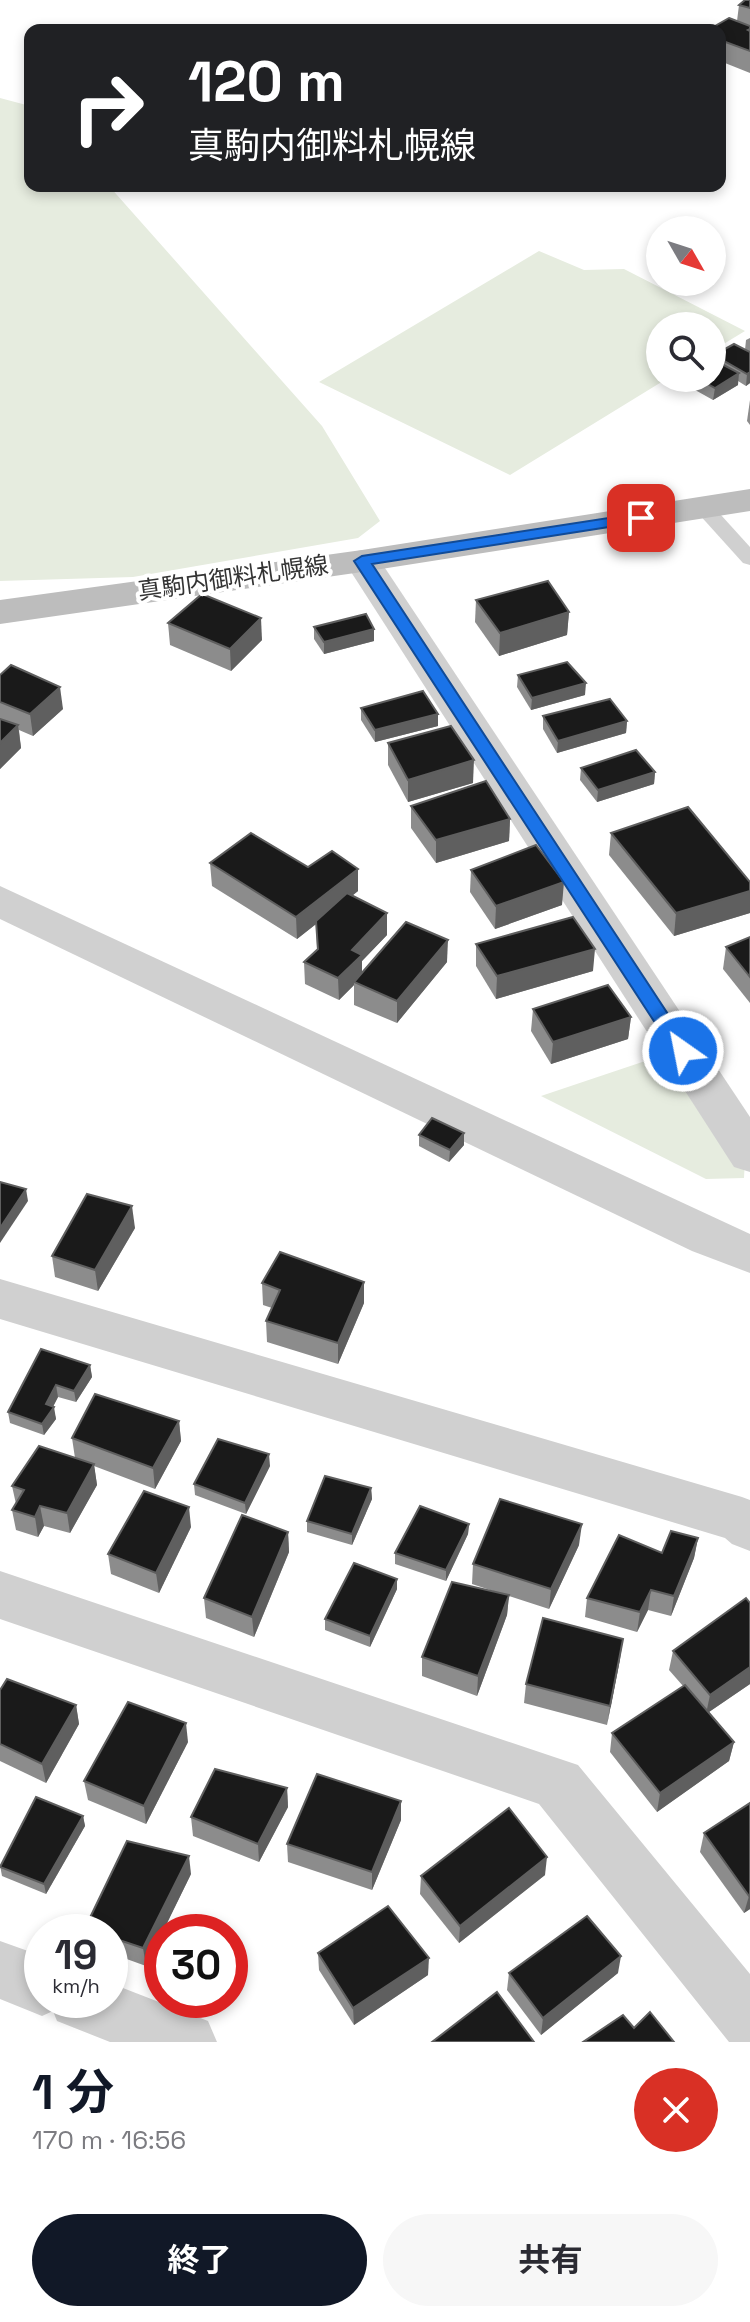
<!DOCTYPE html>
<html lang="ja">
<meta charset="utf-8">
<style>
:root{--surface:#fff;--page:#f7f7f7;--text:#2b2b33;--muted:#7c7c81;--accent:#111827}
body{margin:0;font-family:"Space Grotesk","Noto Sans JP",sans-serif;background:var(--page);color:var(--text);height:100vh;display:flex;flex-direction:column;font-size:30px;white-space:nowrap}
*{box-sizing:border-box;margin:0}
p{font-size:26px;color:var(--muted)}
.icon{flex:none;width:44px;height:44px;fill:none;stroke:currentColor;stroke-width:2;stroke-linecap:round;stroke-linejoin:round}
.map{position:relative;height:2042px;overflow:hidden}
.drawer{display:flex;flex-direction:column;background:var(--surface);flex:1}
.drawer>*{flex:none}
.banner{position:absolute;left:24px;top:24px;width:702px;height:168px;border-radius:16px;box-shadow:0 4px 12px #0003;background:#202124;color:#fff;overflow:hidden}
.needle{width:52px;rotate:129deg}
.buttons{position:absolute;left:646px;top:216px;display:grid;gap:16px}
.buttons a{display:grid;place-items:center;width:80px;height:80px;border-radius:50%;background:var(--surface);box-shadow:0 4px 12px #0003;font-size:40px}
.speed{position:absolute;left:24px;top:1914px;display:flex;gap:16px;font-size:40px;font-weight:700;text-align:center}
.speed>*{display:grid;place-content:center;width:104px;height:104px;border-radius:50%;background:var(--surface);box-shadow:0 4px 12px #0003;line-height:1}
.speed small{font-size:20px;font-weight:400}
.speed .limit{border:12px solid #d22;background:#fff;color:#111}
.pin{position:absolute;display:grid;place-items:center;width:68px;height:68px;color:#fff;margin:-34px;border-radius:16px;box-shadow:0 4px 12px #0006}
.me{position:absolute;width:88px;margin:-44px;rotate:327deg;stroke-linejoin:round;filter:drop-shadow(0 0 6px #0008)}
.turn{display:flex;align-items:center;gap:28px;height:168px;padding:0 32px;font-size:36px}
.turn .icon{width:104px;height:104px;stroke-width:2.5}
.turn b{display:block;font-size:56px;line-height:68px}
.round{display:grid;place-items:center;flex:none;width:84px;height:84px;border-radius:42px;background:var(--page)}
.overview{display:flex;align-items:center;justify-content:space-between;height:136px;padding:0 32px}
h1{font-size:48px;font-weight:700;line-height:60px;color:var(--accent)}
.cta{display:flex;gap:16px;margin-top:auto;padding:16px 32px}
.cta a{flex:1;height:92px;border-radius:48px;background:var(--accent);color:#fff;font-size:32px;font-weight:700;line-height:92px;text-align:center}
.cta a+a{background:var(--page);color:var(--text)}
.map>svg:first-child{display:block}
.green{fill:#e6ecdf}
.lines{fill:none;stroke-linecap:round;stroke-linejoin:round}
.lane{fill:#d0d0d0;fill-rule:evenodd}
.street{fill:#d0d0d0;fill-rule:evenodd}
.secondary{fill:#bdbdbd;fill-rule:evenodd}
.wall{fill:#8c8c8c}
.shaded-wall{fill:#5f5f5f}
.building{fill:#1a1a1a;stroke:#5f5f5f;stroke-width:2}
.route{fill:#1a73e8;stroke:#114b97;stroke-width:2}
.labels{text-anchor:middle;stroke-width:8;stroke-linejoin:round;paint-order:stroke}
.street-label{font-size:24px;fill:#333;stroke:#fff}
</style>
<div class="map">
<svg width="750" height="2042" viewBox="0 0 750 2042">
<rect width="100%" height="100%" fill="#fff"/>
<g class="green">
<path d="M0 98 30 106V186H109L322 426 380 521 358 538 133 577 0 581Z"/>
<path d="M539 251 584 270 624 269 745 331 712 351V326H660V378H668L510 475 319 382Z"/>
<path d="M678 1050 746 1138 744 1178 706 1179 541 1096Z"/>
</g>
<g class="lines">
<path class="lane" d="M704 502 711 504 750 547V565L743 563 697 512 694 508 697 504Z"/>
<g class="street">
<path d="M362 550 375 553 750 1117V1172L734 1167 344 561 349 553Z"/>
<path d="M0 886 750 1234V1273L692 1251 0 919Z"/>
<path d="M0 1279 742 1497 750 1500V1551L732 1544 725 1538 0 1319Z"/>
<path d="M0 1571 578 1765 750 1974V2042H729L539 1804 0 1619Z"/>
<path d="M0 1941 42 1956V2000H110V1983L208 2021 217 2042H110L57 2021 53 2011 42 2016 0 1999Z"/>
</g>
<path class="secondary" d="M750 489V511L362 572 0 624V600L362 550Z"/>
</g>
<g class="wall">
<path d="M750 0V73L720 61V30L737 21 739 5Z"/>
<path d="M750 338V383L746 386 738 381V385L713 400 688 386 689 378H712L714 355 745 350 746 340Z"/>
<path d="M750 400V425L747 421Z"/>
<path d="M476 600 569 612 567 635 499 656 475 622Z"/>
<path d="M168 623 262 640 231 671 170 645Z"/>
<path d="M314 627 374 641 324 654 314 639Z"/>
<path d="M0 675 63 709 33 736 19 730 21 748 0 769Z"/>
<path d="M518 675 585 695 531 710 517 687Z"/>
<path d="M361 708 438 714V726L375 742 361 720Z"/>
<path d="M543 716 627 721 626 733 557 753 543 729Z"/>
<path d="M388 743 473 783 408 802 388 765Z"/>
<path d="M581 768 655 772 654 784 597 802 580 780Z"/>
<path d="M411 806 510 819 509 841 436 863 411 828Z"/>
<path d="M611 833 750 882V913L674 936 609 855Z"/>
<path d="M210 863 308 867 358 891 352 896 387 935 362 961V973L447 962 397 1023 354 1005V985L339 1000 305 984 304 962 317 950 316 924 297 939 212 886Z"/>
<path d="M471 870 562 905 495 929 470 892Z"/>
<path d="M750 937V1003L723 969 726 947Z"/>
<path d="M476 944 593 971 496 999 476 966Z"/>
<path d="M533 1009 631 1017 628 1039 551 1064 531 1031Z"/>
<path d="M419 1135 464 1145 449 1162 419 1146Z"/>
<path d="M135 1228 98 1291 55 1277 52 1256Z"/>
<path d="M364 1282V1303L338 1364 267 1342 266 1321 272 1308 263 1305 262 1283Z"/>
<path d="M90 1365 92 1377 76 1402 58 1397 53 1407 56 1419 44 1435 10 1423 8 1412Z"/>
<path d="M179 1421 181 1441 155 1489 94 1466 97 1485 70 1533 44 1526 38 1537 16 1530 12 1510 16 1504 12 1486 75 1458 72 1438Z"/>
<path d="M270 1466 246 1514 195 1495 194 1484Z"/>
<path d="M371 1488 372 1499 352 1545 307 1532V1521Z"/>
<path d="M469 1524 468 1534 446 1581 395 1564V1553Z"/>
<path d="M191 1527 159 1593 111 1574 108 1554Z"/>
<path d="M288 1532 289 1552 254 1637 206 1618 204 1598Z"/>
<path d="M698 1538 694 1558 671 1616 648 1610 637 1632 585 1617 587 1598 662 1553Z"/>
<path d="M579 1545 549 1609 509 1596 507 1615 477 1696 422 1676V1657L499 1593 472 1584 473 1564Z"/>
<path d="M397 1579V1589L370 1647 325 1630V1619Z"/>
<path d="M750 1603V1684L709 1712 734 1742 729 1761 657 1812 610 1752 612 1733 683 1686 669 1670 673 1651Z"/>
<path d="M620 1659 607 1725 524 1703 526 1684Z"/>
<path d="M0 1690 76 1705 79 1724 46 1783 0 1761Z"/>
<path d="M188 1742 146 1824 88 1800 84 1781Z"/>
<path d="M287 1788 288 1807 259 1862 193 1836 191 1817Z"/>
<path d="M401 1801V1820L372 1890 288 1862 287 1844Z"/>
<path d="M750 1803V1909L744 1913 700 1852 704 1833Z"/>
<path d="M83 1816 85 1826 46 1894 2 1876 0 1865Z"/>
<path d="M191 1874 146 1966 110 1953V1932H86L85 1928Z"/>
<path d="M545 1875 459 1943 420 1894 421 1876Z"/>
<path d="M318 1953 428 1975 354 2025 319 1970Z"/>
<path d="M509 1973H618L541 2035 507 1990Z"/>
</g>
<g class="shaded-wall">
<path d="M750 372V383L746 386 747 374Z"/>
<path d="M739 373 738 385 713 400 715 388Z"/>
<path d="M569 612 567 635 499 656 500 633Z"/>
<path d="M261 618 262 640 231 671 230 649Z"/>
<path d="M374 629V641L324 654V642Z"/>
<path d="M586 683 585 695 531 710 532 698Z"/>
<path d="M60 687 63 709 33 736 30 714Z"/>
<path d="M438 714V726L375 742V730Z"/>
<path d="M627 721 626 733 557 753 558 741Z"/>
<path d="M18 725 21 748 0 769V743Z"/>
<path d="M474 760 473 783 408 802V780Z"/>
<path d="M655 772 654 784 597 802 598 790Z"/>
<path d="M510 819 509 841 436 863V840Z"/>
<path d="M358 869V891L297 939 296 917Z"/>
<path d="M564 882 562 905 495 929 496 906Z"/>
<path d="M750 891V913L674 936 676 913Z"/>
<path d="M387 913V935L362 961V977L354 982V985L339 1000 338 978 352 950Z"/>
<path d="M448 940 447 962 397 1023V1001Z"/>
<path d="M595 949 593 971 496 999 497 976Z"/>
<path d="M631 1017 628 1039 551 1064 553 1042Z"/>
<path d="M464 1133V1145L449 1162 450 1150Z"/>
<path d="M26 1189 28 1201 0 1243V1228Z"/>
<path d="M132 1206 135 1228 98 1291 95 1270Z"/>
<path d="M364 1282V1303L338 1364V1343Z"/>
<path d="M90 1365 92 1377 76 1402 74 1391Z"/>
<path d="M56 1385 58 1397 48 1416 46 1404Z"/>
<path d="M54 1407 56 1419 44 1435 42 1424Z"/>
<path d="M179 1421 181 1441 155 1489 153 1468Z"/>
<path d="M269 1454 270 1466 246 1514 245 1503Z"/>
<path d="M94 1464 97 1485 70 1533 67 1513Z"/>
<path d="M371 1488 372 1499 352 1545V1534Z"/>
<path d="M40 1506 44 1526 38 1537 35 1517Z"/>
<path d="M189 1507 191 1527 159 1593 156 1573Z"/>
<path d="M469 1524 468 1534 446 1581V1570Z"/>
<path d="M582 1524 579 1545 549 1609 551 1589Z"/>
<path d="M288 1532 289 1552 254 1637 252 1617Z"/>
<path d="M698 1538 694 1558 671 1616 674 1596Z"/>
<path d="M397 1579V1589L370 1647V1636Z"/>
<path d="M651 1590 648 1610 637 1632 640 1612Z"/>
<path d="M509 1595 507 1615 477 1696 478 1676Z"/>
<path d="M623 1639 620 1659 607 1725 610 1706Z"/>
<path d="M750 1667V1684L706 1714 710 1695Z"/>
<path d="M76 1705 79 1724 46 1783 42 1764Z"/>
<path d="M186 1723 188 1742 146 1824 144 1806Z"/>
<path d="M734 1742 729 1761 657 1812 660 1793Z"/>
<path d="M287 1788 288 1807 259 1862 258 1844Z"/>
<path d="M401 1801V1820L372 1890V1872Z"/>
<path d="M83 1816 85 1826 46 1894 44 1884Z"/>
<path d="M189 1856 191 1874 146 1966 143 1948Z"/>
<path d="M547 1857 545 1875 459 1943 460 1926Z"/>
<path d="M750 1895V1909L744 1913 749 1896Z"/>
<path d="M621 1956 618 1973 541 2035 543 2018Z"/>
<path d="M429 1958 428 1975 354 2025 353 2008Z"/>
</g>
<g class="building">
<path d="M745 0H750V8L739 5Z"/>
<path d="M729 18 750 26V29L748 30 750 31V51L720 40V30H708Z"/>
<path d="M734 344 750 352V372L747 374 714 355Z"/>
<path d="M712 359 739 373 715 388 697 378H712Z"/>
<path d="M548 581 569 612 500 633 476 600Z"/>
<path d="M202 594 261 618 230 649 168 623Z"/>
<path d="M366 614 374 629 324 642 314 627Z"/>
<path d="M567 662 586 683 532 698 518 675Z"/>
<path d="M11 665 60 687 30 714 0 702V675Z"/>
<path d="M423 691 438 714 375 730 361 708Z"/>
<path d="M610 699 627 721 558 741 543 716Z"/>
<path d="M0 719 18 725 0 743Z"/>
<path d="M451 726 474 760 408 780 388 743Z"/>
<path d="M636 750 655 772 598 790 581 768Z"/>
<path d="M486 781 510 819 436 840 411 806Z"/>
<path d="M688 807 750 882V891L676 913 611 833Z"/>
<path d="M251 833 308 867 332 851 358 869 296 917 210 863Z"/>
<path d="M536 845 564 882 496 906 471 870Z"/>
<path d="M347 893 387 913 352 950 362 955 338 978 304 962 318 949 316 921Z"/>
<path d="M573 917 595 949 497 976 476 944Z"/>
<path d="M406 922 448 940 397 1001 354 982Z"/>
<path d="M750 937V977L726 947Z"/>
<path d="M608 985 631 1017 553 1042 533 1009Z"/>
<path d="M432 1118 464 1133 450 1150 419 1135Z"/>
<path d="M0 1182 26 1189 0 1228Z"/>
<path d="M87 1194 132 1206 95 1270 52 1256Z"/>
<path d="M280 1252 364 1282 338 1343 266 1321 280 1290 262 1283Z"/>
<path d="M41 1349 90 1365 74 1391 56 1385 46 1404 54 1407 42 1424 8 1412Z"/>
<path d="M95 1394 179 1421 153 1468 72 1438Z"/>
<path d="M218 1439 269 1454 245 1503 194 1484Z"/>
<path d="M39 1446 94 1464 67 1513 40 1506 35 1517 12 1510 24 1490 12 1486Z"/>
<path d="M325 1476 371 1488 352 1534 307 1521Z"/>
<path d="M144 1491 189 1507 156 1573 108 1554Z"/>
<path d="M500 1499 582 1524 551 1589 473 1564Z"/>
<path d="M420 1506 469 1524 446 1570 395 1553Z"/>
<path d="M242 1515 288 1532 252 1617 204 1598Z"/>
<path d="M671 1531 698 1538 674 1596 651 1590 640 1612 587 1598 619 1535 662 1553Z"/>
<path d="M354 1563 397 1579 370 1636 325 1619Z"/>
<path d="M452 1582 509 1595 478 1676 422 1657Z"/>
<path d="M746 1598 750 1603V1667L710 1695 673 1651Z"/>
<path d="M543 1618 623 1639 610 1706 526 1684Z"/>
<path d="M7 1679 76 1705 42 1764 0 1744V1690Z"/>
<path d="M685 1685 734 1742 660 1793 612 1733Z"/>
<path d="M128 1702 186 1723 144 1806 84 1781Z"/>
<path d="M215 1769 287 1788 258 1844 191 1817Z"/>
<path d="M317 1774 401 1801 372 1872 287 1844Z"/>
<path d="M36 1797 83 1816 44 1884 0 1867Z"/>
<path d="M750 1803V1895L749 1896 704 1833Z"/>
<path d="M509 1808 547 1857 460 1926 421 1876Z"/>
<path d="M127 1841 189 1856 143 1948 110 1937V1932H96L85 1928Z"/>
<path d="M388 1906 429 1958 353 2008 318 1953Z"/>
<path d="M587 1916 621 1956 543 2018 509 1973Z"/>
<path d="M497 1992 534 2042H432Z"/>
<path d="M650 2012 674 2042H583L623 2015 634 2028Z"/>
</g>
<path class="route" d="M641 513 649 518 647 521 372 564 689 1046 692 1051 689 1055H676L354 561 362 556Z"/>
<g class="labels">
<g class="street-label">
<text transform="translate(233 578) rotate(-8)" y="8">真駒内御料札幌線</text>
</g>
</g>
</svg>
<div class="buttons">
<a><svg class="needle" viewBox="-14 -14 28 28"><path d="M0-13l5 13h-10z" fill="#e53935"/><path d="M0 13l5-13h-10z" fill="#7c7c81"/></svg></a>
<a><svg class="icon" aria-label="search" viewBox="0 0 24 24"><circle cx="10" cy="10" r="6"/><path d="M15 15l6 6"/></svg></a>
</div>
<div class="speed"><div>19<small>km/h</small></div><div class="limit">30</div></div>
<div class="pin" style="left:641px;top:518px;background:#d93025"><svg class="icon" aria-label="arrive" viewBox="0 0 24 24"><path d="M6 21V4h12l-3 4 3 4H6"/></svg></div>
<svg class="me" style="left:683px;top:1051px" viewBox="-20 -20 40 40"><circle r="17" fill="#1a73e8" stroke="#fff" stroke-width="3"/><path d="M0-11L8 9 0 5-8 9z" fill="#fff"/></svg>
<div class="banner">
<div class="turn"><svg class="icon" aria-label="right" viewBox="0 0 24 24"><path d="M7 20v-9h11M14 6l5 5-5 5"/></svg><div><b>120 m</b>真駒内御料札幌線</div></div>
</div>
</div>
<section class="drawer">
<div class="overview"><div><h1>1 分</h1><p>170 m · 16:56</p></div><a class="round" style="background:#d93025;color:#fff"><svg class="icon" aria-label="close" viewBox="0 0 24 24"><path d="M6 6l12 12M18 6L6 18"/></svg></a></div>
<div class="cta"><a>終了</a><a>共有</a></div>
</section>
